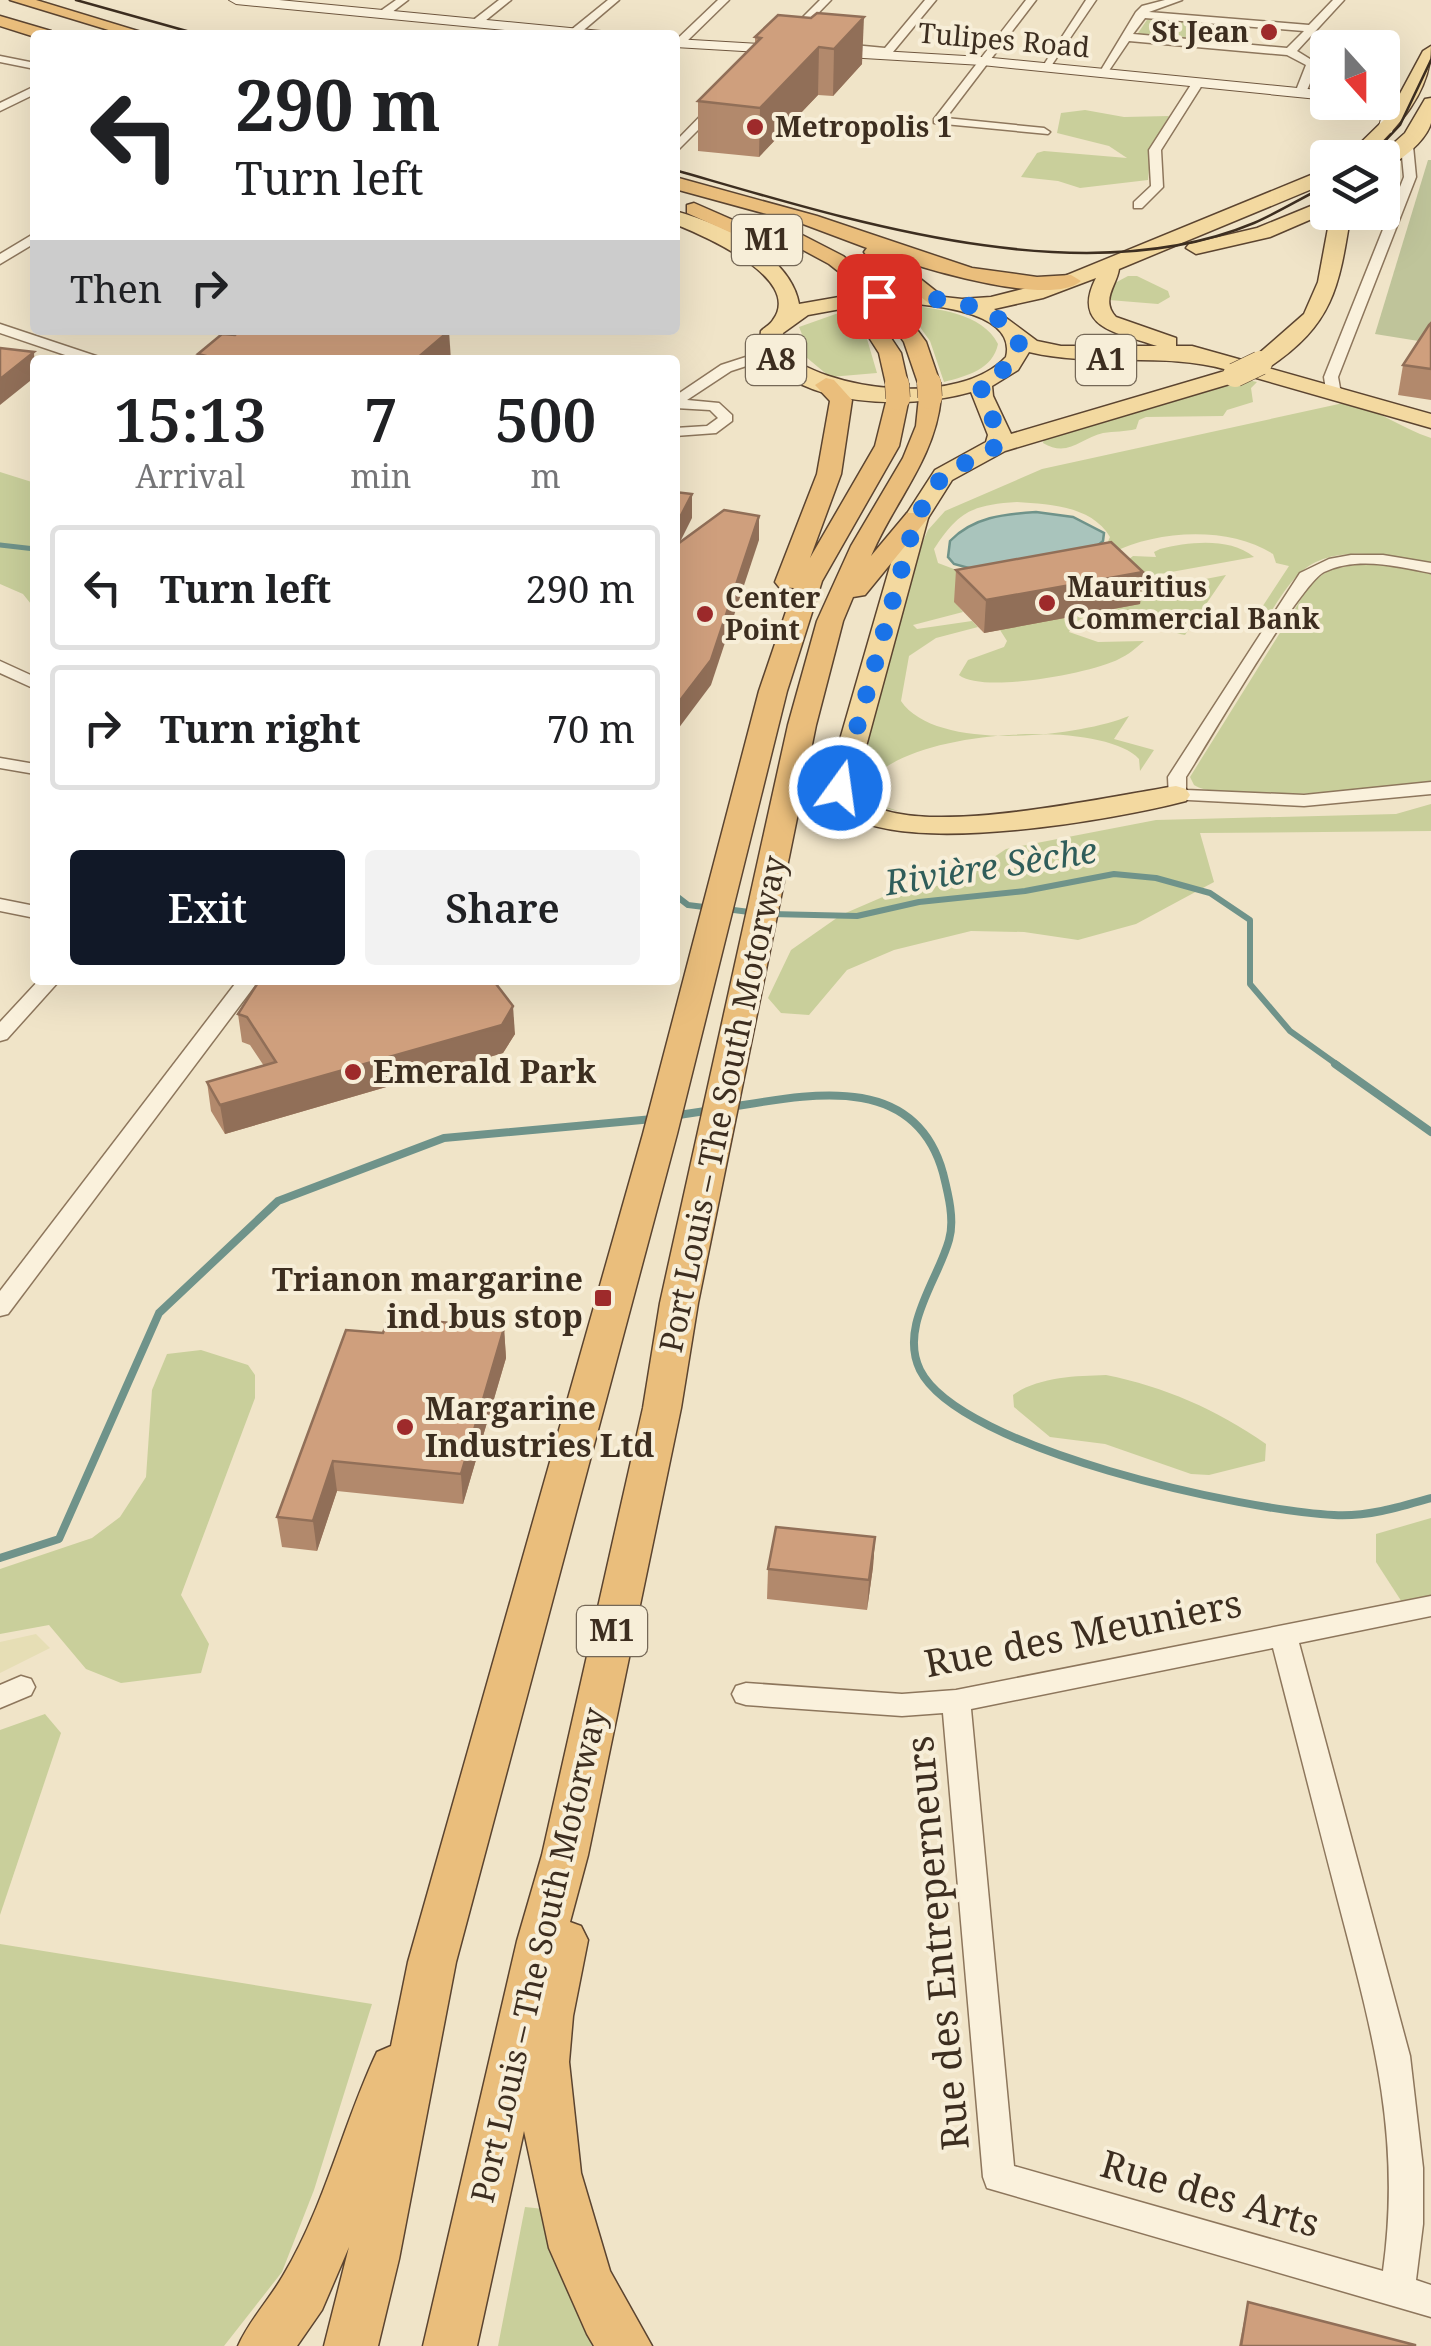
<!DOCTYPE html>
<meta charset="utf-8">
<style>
:root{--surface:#fff;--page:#f2f2f2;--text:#202124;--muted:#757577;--line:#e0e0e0;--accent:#111827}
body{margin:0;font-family:"Noto Serif",serif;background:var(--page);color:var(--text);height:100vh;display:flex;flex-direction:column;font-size:38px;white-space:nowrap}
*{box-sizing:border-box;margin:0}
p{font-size:32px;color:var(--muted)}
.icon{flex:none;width:55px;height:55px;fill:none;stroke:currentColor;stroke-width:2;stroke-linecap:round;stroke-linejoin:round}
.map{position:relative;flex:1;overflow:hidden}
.side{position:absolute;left:30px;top:355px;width:650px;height:630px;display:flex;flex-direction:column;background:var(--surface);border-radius:10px;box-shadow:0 10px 40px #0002}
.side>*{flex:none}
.hud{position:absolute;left:30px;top:30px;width:650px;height:305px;border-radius:10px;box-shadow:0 10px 40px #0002;background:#fff;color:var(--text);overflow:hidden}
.needle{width:65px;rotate:159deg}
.controls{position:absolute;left:1310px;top:30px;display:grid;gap:20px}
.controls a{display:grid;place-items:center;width:90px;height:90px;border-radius:10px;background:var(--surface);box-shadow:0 10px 40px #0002;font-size:50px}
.pin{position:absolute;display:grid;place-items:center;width:85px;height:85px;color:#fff;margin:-42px;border-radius:20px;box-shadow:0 5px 15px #0006}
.me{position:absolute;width:110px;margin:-55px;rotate:14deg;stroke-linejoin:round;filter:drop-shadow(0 0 8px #0008)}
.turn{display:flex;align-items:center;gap:35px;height:210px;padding:0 40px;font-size:45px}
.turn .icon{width:130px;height:130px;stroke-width:2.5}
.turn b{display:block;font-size:70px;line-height:85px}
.then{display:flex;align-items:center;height:95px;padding:0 40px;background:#0003;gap:20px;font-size:38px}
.eta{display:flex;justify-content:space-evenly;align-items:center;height:170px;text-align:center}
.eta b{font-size:60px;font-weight:600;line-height:70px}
.primary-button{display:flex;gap:20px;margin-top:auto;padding:20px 40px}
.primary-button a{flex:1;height:115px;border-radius:10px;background:var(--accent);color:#fff;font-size:40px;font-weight:600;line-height:115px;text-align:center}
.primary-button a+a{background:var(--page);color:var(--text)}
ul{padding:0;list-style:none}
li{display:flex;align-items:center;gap:30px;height:125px;margin:0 20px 15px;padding:0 20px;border:5px solid var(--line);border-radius:10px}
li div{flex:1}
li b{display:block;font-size:38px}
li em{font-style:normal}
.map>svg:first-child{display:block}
.farmland{fill:#e6deb5}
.green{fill:#c9cf9b;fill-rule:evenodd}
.cemetery{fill:#bfc49a}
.water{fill:#a9c4bc;stroke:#6f938a;stroke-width:2.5}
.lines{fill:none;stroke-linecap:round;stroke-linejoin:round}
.stream-far2{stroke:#6f938a;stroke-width:5}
.stream-far1{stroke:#6f938a;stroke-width:6}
.stream{stroke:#6f938a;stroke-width:8}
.minor-casing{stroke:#8d765c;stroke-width:3}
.secondary-casing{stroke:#6f573f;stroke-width:2}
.primary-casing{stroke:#5b4430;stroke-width:3}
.trunk-casing{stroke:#5b4430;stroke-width:3}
.minor{fill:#faf1dc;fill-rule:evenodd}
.secondary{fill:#faf1dc;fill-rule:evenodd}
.primary{fill:#f3d9a0;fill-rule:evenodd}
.trunk{fill:#eabe7c;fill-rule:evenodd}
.tram{stroke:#3d2e20;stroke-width:2.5}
.primary-bridge-casing{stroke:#5b4430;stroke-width:25;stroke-linecap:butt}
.trunk-bridge-casing{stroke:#5b4430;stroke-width:25;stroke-linecap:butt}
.primary-bridge{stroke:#f3d9a0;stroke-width:24}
.trunk-bridge{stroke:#eabe7c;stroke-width:24}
.wall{fill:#b2896c}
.shaded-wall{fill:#916f58}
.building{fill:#cf9f7d;stroke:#916f58;stroke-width:2.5}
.route{stroke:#1a73e8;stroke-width:18;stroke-dasharray:0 32.4}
.poi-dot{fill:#9e2a2b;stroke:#f7eed8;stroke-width:4}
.labels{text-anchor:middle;stroke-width:8;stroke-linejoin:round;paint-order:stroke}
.far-poi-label{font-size:28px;font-weight:bold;fill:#3d2e20;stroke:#f7eed8;text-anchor:start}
.far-street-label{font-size:28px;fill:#3d2e20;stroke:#f7eed8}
.shield{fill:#f7eed8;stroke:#756857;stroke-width:2.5}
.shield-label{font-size:30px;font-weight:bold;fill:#3d2e20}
.poi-label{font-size:32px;font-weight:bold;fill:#3d2e20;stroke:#f7eed8;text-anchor:start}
.street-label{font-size:32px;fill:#3d2e20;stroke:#f7eed8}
.water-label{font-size:35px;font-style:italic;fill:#2f5d5a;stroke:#f7eed8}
.near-street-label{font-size:38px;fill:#3d2e20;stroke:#f7eed8}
</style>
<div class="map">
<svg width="1431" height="2346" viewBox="0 0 1431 2346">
<rect width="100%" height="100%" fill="#f0e4c8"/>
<path class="farmland" d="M36 1634 50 1648 0 1673V1642Z"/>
<g class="green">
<path d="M1149 17 1243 26 1231 45 1136 36Z"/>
<path d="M1085 110 1124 117 1169 116 1151 147 1148 180 1080 188 1058 181 1021 177 1037 153 1044 151 1127 158 1109 146 1057 133 1061 113Z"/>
<path d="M1128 276H1137L1168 291 1170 297 1158 304 1109 300 1113 284Z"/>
<path d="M904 305C935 308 983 313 998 344 993 369 967 376 944 382L930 341Z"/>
<path d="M847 310 867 339 877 373 830 377 800 352 806 344 799 327Z"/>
<path d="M1244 379 1257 382 1251 388 1253 402 1227 410 1223 416 1146 417 1139 420 1136 429C1125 432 1114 431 1103 433 1081 438 1068 458 1043 443L1044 438Z"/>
<path d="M1348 402C1378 410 1401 428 1431 438V564C1392 556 1333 542 1300 573 1283 589 1271 613 1259 632L1247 630 1289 566 1276 563 1273 554C1229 526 1157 530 1112 553L1124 563 1133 556 1156 557 1154 552 1160 549C1189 542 1229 537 1254 557L1116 582 1107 574 955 602 963 612 913 625 917 629 972 621 978 627 936 638 909 656 901 701C936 753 1078 737 1129 716L1114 739 1154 750 1140 771 1139 759C1099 716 887 730 865 791L877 804 901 812 869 804 855 789 915 559 928 530 945 511 1042 469ZM1017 502C1049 504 1092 506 1110 537L1106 546 975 577 938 563 934 549C959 511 972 505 1017 502Z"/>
<path d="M0 472 35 483V609L23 594 0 584Z"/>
<path d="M1359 564 1392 565 1431 573V782C1387 788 1226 805 1194 785L1190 777 1311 583 1329 570Z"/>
<path d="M1226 575 1185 635C1156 629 1085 595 1069 632L1098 642 1144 641C1136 648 1128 655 1119 659 1092 673 983 694 959 675L968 660 1004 647 1007 641 1000 630 1128 594Z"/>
<path d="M1431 804V831L1200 833 1214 882 1136 924 1078 940 1024 932 971 931 894 950 847 970 809 1015 781 1013 768 998 791 950 841 915 885 896 957 882 1006 849 1156 820 1396 814Z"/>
<path d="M201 1350 248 1365 255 1375V1398L181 1595 209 1644 201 1673 121 1683 86 1669 49 1625 0 1634V1569L92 1538 120 1517 146 1477 152 1390 167 1354Z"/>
<path d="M1106 1375C1165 1387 1216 1409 1266 1444L1265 1461 1209 1475 1191 1474 1105 1444 1050 1437 1014 1407 1013 1395C1038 1377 1075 1376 1106 1375Z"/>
<path d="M1431 1518V1608L1409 1613 1376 1562V1534Z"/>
<path d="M45 1714 61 1733 0 1915V1730Z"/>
<path d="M0 1944 372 2004 314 2190 282 2272 224 2346H0Z"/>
<path d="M525 2207 544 2209 559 2263 592 2346H498Z"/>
</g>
<path class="cemetery" d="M1428 160H1431V343L1375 334Z"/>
<path class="water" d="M1036 512 1073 517 1104 533 1103 541 1096 547 976 570 954 564 948 557 950 541C973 517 1004 514 1036 512Z"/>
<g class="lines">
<path class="stream-far2" d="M0 545 35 549"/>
<g class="stream-far1">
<path d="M675 895 688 905 712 908"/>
<path d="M726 909 757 913"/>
<path d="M771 914 857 916 919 902 1025 891 1114 874 1156 878 1210 893 1250 920V984L1290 1031 1339 1066"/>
</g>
<g class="stream">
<path d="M1335 1064 1431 1132"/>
<path d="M731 1107C811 1094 915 1072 943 1173 948 1193 955 1220 949 1240 938 1280 899 1327 920 1370 960 1450 1247 1511 1334 1515 1367 1517 1400 1507 1431 1498"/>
<path d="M672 1116 712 1110"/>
<path d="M0 1558 59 1539 159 1313 278 1201 444 1138 653 1119"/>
</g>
<g class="minor-casing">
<g id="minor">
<path d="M396 0H408L387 16H379V12Z"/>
<path d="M499 0H511L480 25H472V21Z"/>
<path d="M608 0H619L579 34H571V30Z"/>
<path d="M718 0H729L683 45H675V41Z"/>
<path d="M820 0H831L790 42H782V38Z"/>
<path d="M925 0H936L888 58H880V54L827 46 832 43 885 48Z"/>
<path d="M1026 0H1036L946 118 1044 128 1050 132 1048 134 934 123V119Z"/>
<path d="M1086 0H1096L1049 69H1041Z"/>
<path d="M1165 0H1182L1149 12 1309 25 1333 0H1344L1297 51 1318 64 1305 95 1295 93 1306 65 1287 55 1129 41 1106 75H1098L1136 12 1142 6ZM1145 18 1304 31 1287 48 1133 34Z"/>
<path d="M0 56 35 63V69L0 62Z"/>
<path d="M1194 80 1204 82 1161 150 1163 187 1142 208H1134V202L1151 186 1149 150Z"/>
<path d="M35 86V94L0 111V103Z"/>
<path d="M715 101 725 103 675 153V142Z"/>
<path d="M1407 142 1413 146 1416 177 1338 377 1340 388 1346 394 1334 397 1326 390 1324 377 1404 177 1401 146Z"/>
<path d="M35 233V243L0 264V254Z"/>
<path d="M0 324 99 357 101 360H80L0 333Z"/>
<path d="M763 341 775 344 765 360 731 371 687 400 719 403 732 415V421L716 433 675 436V428L707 426 718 418 710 410 675 408V396L721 365 755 354Z"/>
<path d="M1351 555H1383L1431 563V573C1397 566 1357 556 1324 572 1300 584 1208 743 1186 777V790L1304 795 1431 782V794L1304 806 1169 799 1168 777 1300 573 1329 559Z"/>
<path d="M0 661 35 677V689L0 673Z"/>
<path d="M0 758 35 764V774L0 768Z"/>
<path d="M0 899 35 906V918L0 911Z"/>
<path d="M39 980H60L7 1039 0 1041V1022Z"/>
<path d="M238 980H259L8 1314 0 1316V1291Z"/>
<path d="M1431 1596V1616L1299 1643 1410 2056 1423 2168V2224L1416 2280 1431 2285V2317L987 2188 983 2177 943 1713 902 1716 746 1705 736 1702 732 1694 736 1686 746 1683 902 1694 956 1690ZM1273 1648C1295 1732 1316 1817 1338 1901 1372 2031 1402 2135 1383 2271L1014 2166 971 1709Z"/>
<path d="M21 1676 31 1679 35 1687 31 1695 0 1708V1685Z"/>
</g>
</g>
<g class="secondary-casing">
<g id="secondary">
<path d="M229 0H279L601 31 608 35H556L236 4Z"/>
<path d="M675 39 982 57 1328 91V100L982 65 675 47Z"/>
<path d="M1355 102H1377L1395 110 1392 133 1378 130 1382 115Z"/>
</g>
</g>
<g class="primary-casing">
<g id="primary">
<path d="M1431 46C1431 93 1398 127 1365 158H1345L1388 116 1423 51Z"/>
<path d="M1431 98C1431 105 1431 116 1431 123 1426 141 1399 163 1382 169V158H1377L1405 133 1425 99Z"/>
<path d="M1328 168V182L1312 189 1119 269C1117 285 1100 300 1116 317L1176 338V346H1192L1249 362 1304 314 1318 282 1331 212H1351C1339 287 1334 324 1268 368L1431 414V428L1246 375 1243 380 1005 451 952 480 928 518 855 787C859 792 864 801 870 804 926 838 1110 796 1176 786L1186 789 1190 795 1186 801C1112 820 918 854 851 817 841 812 832 797 826 788L904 518 935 470 986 442 988 435 971 392C907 410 803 408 759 352L761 331C765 327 770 325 773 320 804 278 702 235 675 224V211C720 223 790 254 799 304L879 290 962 299 991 297 1050 282ZM1096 278C1070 329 1120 333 1157 346H1061L1037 341 994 309 1043 298ZM879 302C910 303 1019 306 1006 357 960 407 828 393 781 350L783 333 808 315ZM1029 352C1096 368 1161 351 1228 370L1011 434 993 396 992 386 1018 370Z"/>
<path d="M1328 199V212L1270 237 1196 254 1186 248 1189 244 1257 228Z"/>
</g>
</g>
<g class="trunk-casing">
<g id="trunk">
<path d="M10 0H36L151 35H125Z"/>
<path d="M0 16 51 31 53 35 35 37 0 26Z"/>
<path d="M675 177 817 216 972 268 1037 277 1071 275 1081 281C1051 307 930 270 894 258L947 300 937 306 930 304 867 256 864 252 867 248 803 224 675 189Z"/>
<path d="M694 203 799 249 802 253 792 259 785 257 687 213V205Z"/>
<path d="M775 221 843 256 888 293 885 297H871L829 264 768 231 765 227Z"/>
<path d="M889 299 896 301 926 342 940 383 937 388 929 390 918 383 904 342 878 305Z"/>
<path d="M860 300 867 302 901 353 908 384 905 389 897 391 886 384 879 353 849 306Z"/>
<path d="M826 378 834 380 852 400 841 474 810 558 875 446 887 398 898 391 909 398 899 446 822 581 787 691 677 1134 456 1962 399 2259 378 2346H324L349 2247 322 2310 297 2346H238C250 2319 270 2299 284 2274 325 2205 343 2124 377 2052L391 2046 408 1962 643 1134 759 691 794 588 779 587 775 582 817 474 830 401 815 385Z"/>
<path d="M930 390 941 397C935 459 895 500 871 556L907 513H925L928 518 865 595 853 597 843 621 816 725 698 1303 681 1408 588 1855 570 1922 581 1926 588 1940 573 2016 569 2062 581 2173 610 2271 652 2346H594L587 2334 549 2248 524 2131 477 2346H423L517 1941 542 1855 643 1408 660 1303 788 725 817 621 851 546 903 458 916 426 919 397Z"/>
</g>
</g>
<use href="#minor" class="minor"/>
<use href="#secondary" class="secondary"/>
<use href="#primary" class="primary"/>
<use href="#trunk" class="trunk"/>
<g class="tram">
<path d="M76 0 201 35"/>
<path d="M1369 158 1400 125 1431 60"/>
<path d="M675 170C846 219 1080 296 1254 223 1279 212 1303 197 1328 185"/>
</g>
<g class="primary-bridge-casing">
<path id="primary-bridge" d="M1235 375 1260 363"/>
</g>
<g class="trunk-bridge-casing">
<g id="trunk-bridge">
<path d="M878 293 889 305"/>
<path d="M849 295 860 306"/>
<path d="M929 383 930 397"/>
<path d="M897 384 898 398"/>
</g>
</g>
<use href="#primary-bridge" class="primary-bridge"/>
<use href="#trunk-bridge" class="trunk-bridge"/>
</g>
<g class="wall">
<path d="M778 15 862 64 833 96 818 95 759 157 698 151V101L755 44V37Z"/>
<path d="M1431 323V400L1398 395 1403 365Z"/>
<path d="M235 335 451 360H199L198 354Z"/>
<path d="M956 570 1143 572 1140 604 984 633 954 602Z"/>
<path d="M238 1014 515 1034 503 1053 225 1134 211 1111 207 1082 264 1066 250 1045 242 1042Z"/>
<path d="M504 1328 506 1358 463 1504 337 1491 317 1551 282 1547 277 1517 383 1333Z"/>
<path d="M875 1537 873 1567 867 1610 767 1599 768 1569Z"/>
<path d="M1248 2302 1415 2346H1239Z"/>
</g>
<g class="shaded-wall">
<path d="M864 17 862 64 833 96 834 49Z"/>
<path d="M819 47 818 95 759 157 760 108Z"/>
<path d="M449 331 451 360H415Z"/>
<path d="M34 352 35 377 0 405V379Z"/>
<path d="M692 494V518L675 552V527Z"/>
<path d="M759 516V540L711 685 675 733V707Z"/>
<path d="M1143 572 1140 604 984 633 986 600Z"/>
<path d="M513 1006 515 1034 503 1053 225 1134 220 1105Z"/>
<path d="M504 1328 506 1358 463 1504 461 1474Z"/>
<path d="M333 1461 337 1491 317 1551 313 1521Z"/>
<path d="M875 1537 873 1567 867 1610 869 1580Z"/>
</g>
<g class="building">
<path d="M817 13 864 17 834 49 819 47 760 108 698 101 761 38 755 37 778 15 811 18Z"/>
<path d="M1431 323V369L1403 365 1429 325Z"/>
<path d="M240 330H441L449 331 415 360H222L198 354 222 334 235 335Z"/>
<path d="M0 348 34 352 0 379Z"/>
<path d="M675 492 692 494 675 527Z"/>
<path d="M724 510 759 516 711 660 675 707V546Z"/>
<path d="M1111 542 1143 572 986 600 956 570Z"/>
<path d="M262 980H493L513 1006 502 1025 220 1105 207 1082 276 1062 247 1017 238 1014 259 981Z"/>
<path d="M389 1317 504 1328 461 1474 333 1461 313 1521 277 1517 346 1330 383 1333Z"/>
<path d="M776 1527 875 1537 869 1580 768 1569Z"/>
<path d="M1248 2302 1415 2345V2346H1241Z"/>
</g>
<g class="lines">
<path class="route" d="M840 788 916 518 943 475 997 446 1000 435 982 396 981 382 1010 366 1019 344C1000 297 921 297 879 296"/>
</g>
<g class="poi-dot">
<circle cx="1269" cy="32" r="10"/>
<circle cx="755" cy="127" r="10"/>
<circle cx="1047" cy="603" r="10"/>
<circle cx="705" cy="614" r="10"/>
<circle cx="353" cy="1072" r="10"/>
<rect x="593" y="1288" width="20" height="20" rx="5"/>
<circle cx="405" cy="1427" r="10"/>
</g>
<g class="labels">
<g class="far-poi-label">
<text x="1249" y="42" text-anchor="end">St Jean</text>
<text x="775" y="137">Metropolis 1</text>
<text x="1067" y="597">Mauritius<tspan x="1067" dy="32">Commercial Bank</tspan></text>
<text x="725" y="608">Center<tspan x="725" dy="32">Point</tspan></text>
</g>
<g class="far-street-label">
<text transform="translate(1004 40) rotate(5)" y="10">Tulipes Road</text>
</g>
<g class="shield">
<rect x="732" y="215" width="70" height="50" rx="8"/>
<rect x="746" y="335" width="60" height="50" rx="8"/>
<rect x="1076" y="335" width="60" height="50" rx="8"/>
<rect x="577" y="1606" width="70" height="50" rx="8"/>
</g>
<g class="shield-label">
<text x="767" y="250">M1</text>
<text x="776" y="370">A8</text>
<text x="1106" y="370">A1</text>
<text x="612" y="1641">M1</text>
</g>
<g class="poi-label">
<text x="373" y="1083">Emerald Park</text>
<text x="583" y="1291" text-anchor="end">Trianon margarine<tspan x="583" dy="37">ind bus stop</tspan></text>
<text x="425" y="1420">Margarine<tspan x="425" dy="37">Industries Ltd</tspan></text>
</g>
<g class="street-label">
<text transform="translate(723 1104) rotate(-78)" y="11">Port Louis – The South Motorway</text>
<text transform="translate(539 1955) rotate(-77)" y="11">Port Louis – The South Motorway</text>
</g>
<g class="water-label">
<text transform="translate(991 867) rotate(-9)" y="12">Rivière Sèche</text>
</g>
<g class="near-street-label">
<text transform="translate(1083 1634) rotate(-11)" y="13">Rue des Meuniers</text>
<text transform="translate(938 1943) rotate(-95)" y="13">Rue des Entreperneurs</text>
<text transform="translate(1210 2194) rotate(16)" y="13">Rue des Arts</text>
</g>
</g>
</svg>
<div class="controls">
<a><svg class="needle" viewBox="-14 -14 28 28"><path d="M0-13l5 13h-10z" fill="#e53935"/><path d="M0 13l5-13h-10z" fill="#757577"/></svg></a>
<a><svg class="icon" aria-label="layers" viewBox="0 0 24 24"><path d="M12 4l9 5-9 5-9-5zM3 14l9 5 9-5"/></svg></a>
</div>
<div class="pin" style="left:879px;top:296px;background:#d93025"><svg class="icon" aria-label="arrive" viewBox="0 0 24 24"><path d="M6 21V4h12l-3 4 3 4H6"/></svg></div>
<svg class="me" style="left:840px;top:788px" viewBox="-20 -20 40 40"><circle r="17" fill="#1a73e8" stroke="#fff" stroke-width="3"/><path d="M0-11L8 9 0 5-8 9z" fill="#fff"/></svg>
<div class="hud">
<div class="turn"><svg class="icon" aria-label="left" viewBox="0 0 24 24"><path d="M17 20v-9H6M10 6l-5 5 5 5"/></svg><div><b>290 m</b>Turn left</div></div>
<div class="then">Then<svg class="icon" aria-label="right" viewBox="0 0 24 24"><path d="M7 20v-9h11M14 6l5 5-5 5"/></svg></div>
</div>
<section class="side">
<div class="eta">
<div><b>15:13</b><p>Arrival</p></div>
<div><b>7</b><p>min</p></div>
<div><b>500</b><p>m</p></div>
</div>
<ul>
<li><svg class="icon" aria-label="left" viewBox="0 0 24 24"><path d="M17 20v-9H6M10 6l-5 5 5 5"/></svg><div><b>Turn left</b></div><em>290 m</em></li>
<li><svg class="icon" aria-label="right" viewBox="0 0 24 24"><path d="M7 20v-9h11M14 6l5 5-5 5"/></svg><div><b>Turn right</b></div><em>70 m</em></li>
</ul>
<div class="primary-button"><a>Exit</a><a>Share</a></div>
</section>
</div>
